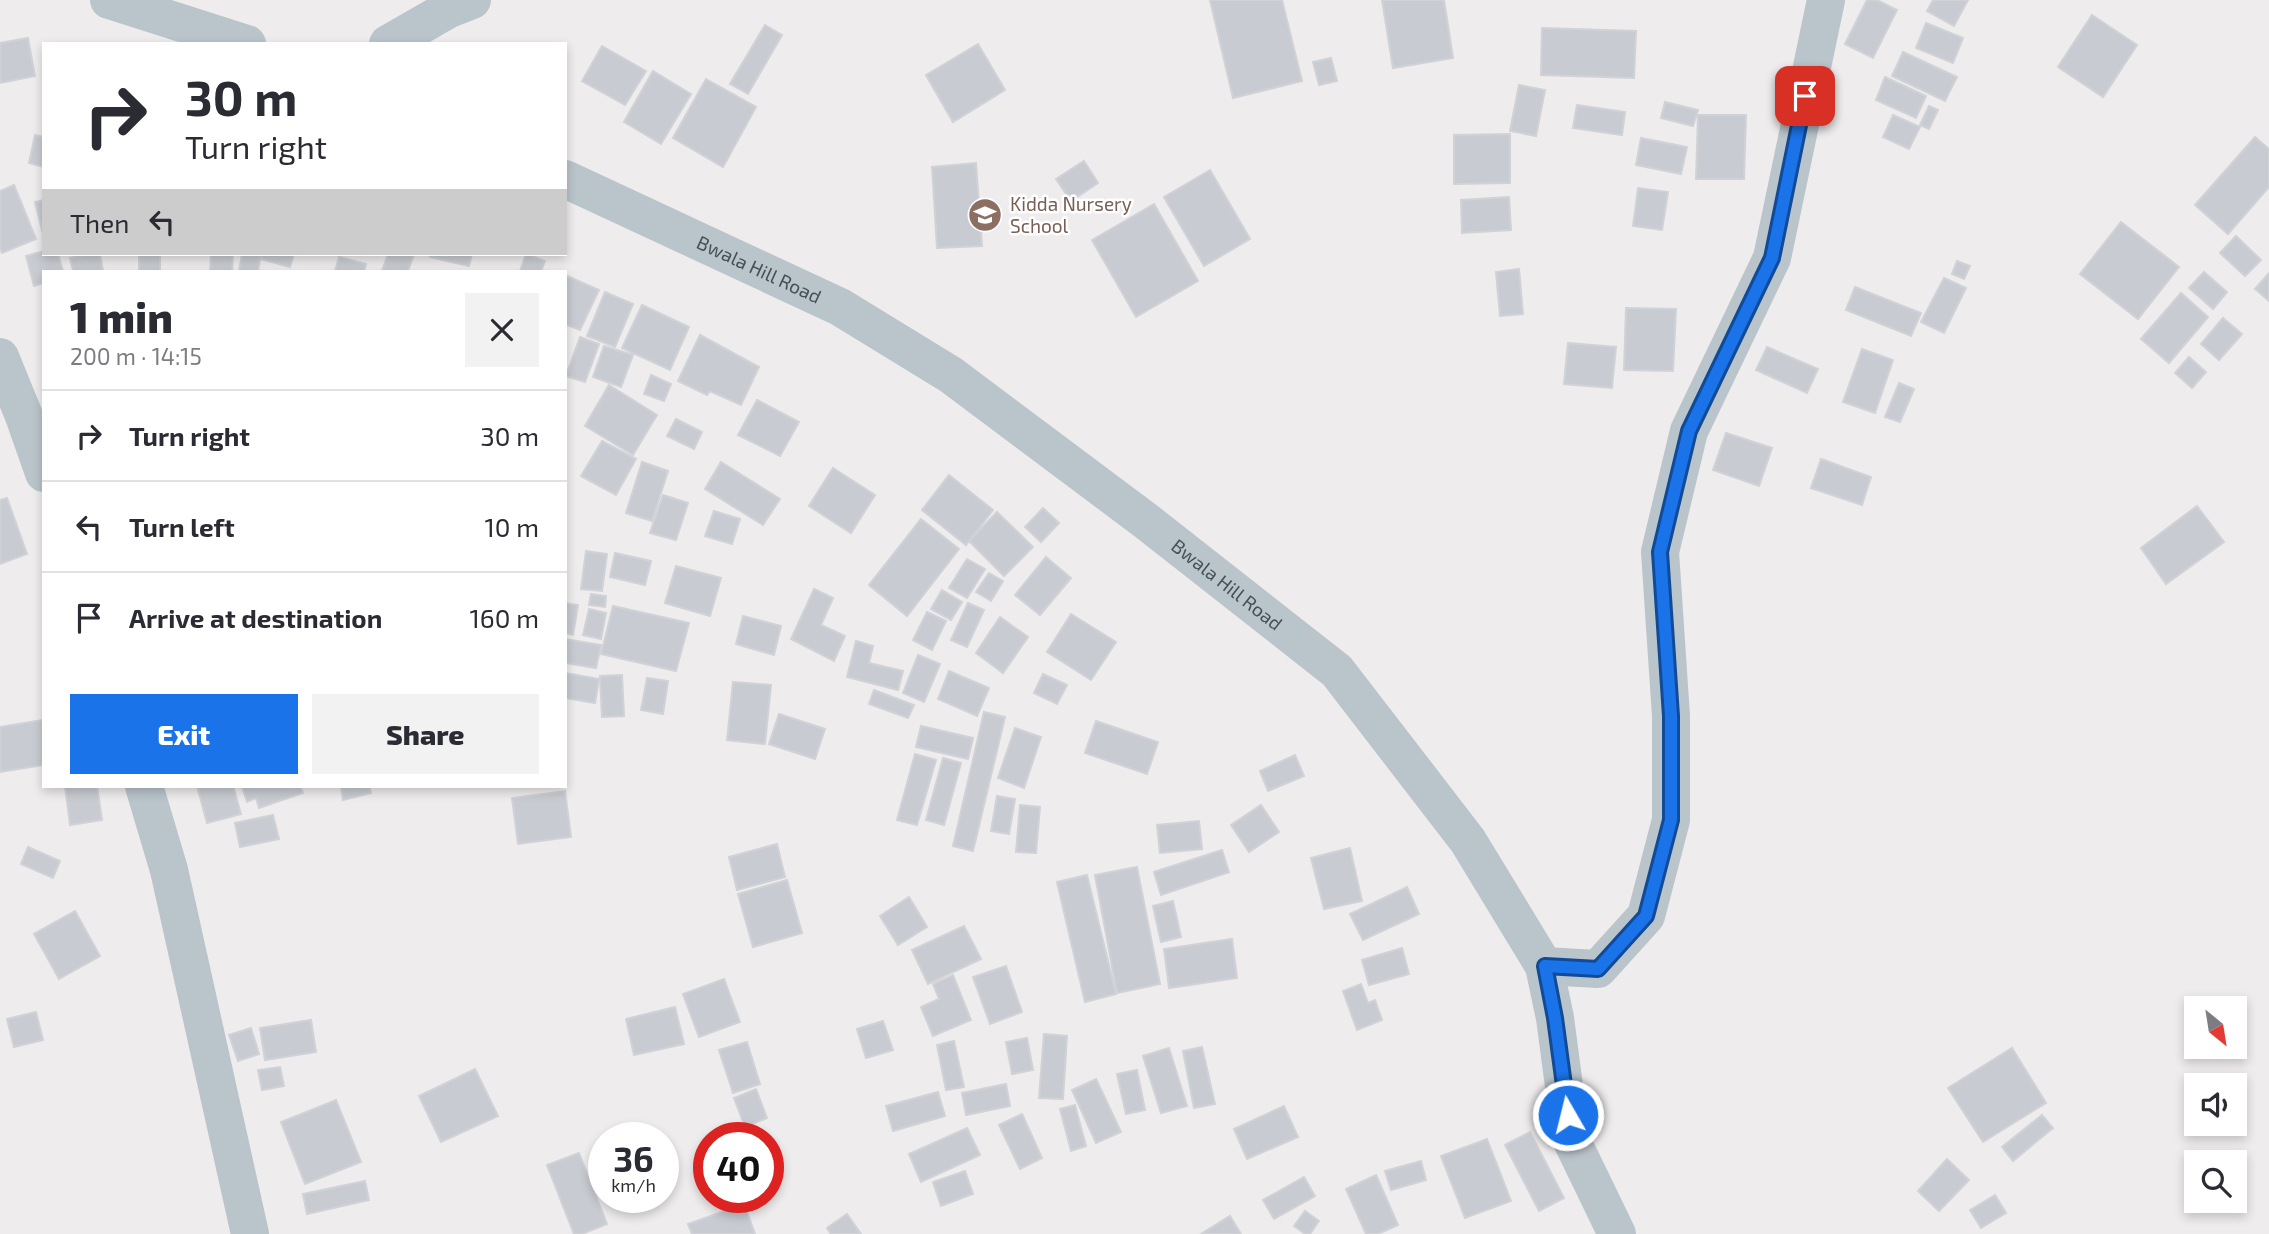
<!DOCTYPE html>
<meta charset="utf-8">
<style>
:root{--surface:#fff;--page:#f2f2f3;--text:#2b2b33;--muted:#7c7c81;--line:#e1e1e2;--accent:#1a73e8}
body{margin:0;font-family:"Exo 2",sans-serif;background:var(--page);color:var(--text);height:100vh;display:flex;flex-direction:column;font-size:26px;white-space:nowrap}
*{box-sizing:border-box;margin:0}
p{font-size:23px;color:var(--muted)}
.icon{flex:none;width:38px;height:38px;fill:none;stroke:currentColor;stroke-width:2;stroke-linecap:round;stroke-linejoin:round}
.map{position:relative;flex:1;overflow:hidden}
.panel{position:absolute;left:42px;top:270px;width:525px;height:518px;display:flex;flex-direction:column;background:var(--surface);border-radius:0px;box-shadow:0 4px 10px #0003}
.panel>*{flex:none}
.hud{position:absolute;left:42px;top:42px;width:525px;height:214px;border-radius:0px;box-shadow:0 4px 10px #0003;background:#fff;color:var(--text);overflow:hidden}
.needle{width:46px;rotate:150deg}
.controls{position:absolute;left:2184px;top:996px;display:grid;gap:14px}
.controls a{display:grid;place-items:center;width:63px;height:63px;border-radius:0px;background:var(--surface);box-shadow:0 4px 10px #0003;font-size:35px}
.speed{position:absolute;left:588px;top:1122px;display:flex;gap:14px;font-size:35px;font-weight:700;text-align:center}
.speed>*{display:grid;place-content:center;width:91px;height:91px;border-radius:50%;background:var(--surface);box-shadow:0 4px 10px #0003;line-height:1}
.speed small{font-size:18px;font-weight:400}
.speed .limit{border:10px solid #d22;background:#fff;color:#111}
.pin{position:absolute;display:grid;place-items:center;width:60px;height:60px;color:#fff;margin:-30px;border-radius:14px;box-shadow:0 4px 10px #0006}
.me{position:absolute;width:77px;margin:-38px;rotate:352deg;stroke-linejoin:round;filter:drop-shadow(0 0 5px #0008)}
.turn{display:flex;align-items:center;gap:24px;height:147px;padding:0 28px;font-size:32px}
.turn .icon{width:91px;height:91px;stroke-width:2.5}
.turn b{display:block;font-size:49px;line-height:60px}
.then{display:flex;align-items:center;height:66px;padding:0 28px;background:#0003;gap:14px;font-size:26px}
.round{display:grid;place-items:center;flex:none;width:74px;height:74px;border-radius:0px;background:var(--page)}
.summary{display:flex;align-items:center;justify-content:space-between;height:119px;padding:0 28px}
h1{font-size:42px;font-weight:800;line-height:52px}
.cta{display:flex;gap:14px;margin-top:auto;padding:14px 28px}
.cta a{flex:1;height:80px;border-radius:0px;background:var(--accent);color:#fff;font-size:28px;font-weight:800;line-height:80px;text-align:center}
.cta a+a{background:var(--page);color:var(--text)}
ul{padding:0;list-style:none}
li{display:flex;align-items:center;gap:21px;height:91px;padding:0 28px;border-top:2px solid var(--line)}
li div{flex:1}
li b{display:block;font-size:26px}
li em{font-style:normal}
.map>svg:first-child{display:block}
.building{fill:#c8cbd1;stroke:#d0d2d7;stroke-width:2}
.lines{fill:none;stroke-linecap:round;stroke-linejoin:round}
.minor{stroke:#bac4cb;stroke-width:38}
.tertiary{stroke:#bac4cb;stroke-width:38}
.route-casing{stroke:#114b97;stroke-width:18}
.route{stroke:#1a73e8;stroke-width:12}
.labels{text-anchor:middle;stroke-width:5;stroke-linejoin:round;paint-order:stroke}
.education-label{font-size:19px;fill:#785e54;stroke:#fff;text-anchor:start}
.street-label{font-size:19px;fill:#455058;stroke:#fff}
</style>
<div class="map">
<svg width="2269" height="1234" viewBox="0 0 2269 1234">
<rect width="100%" height="100%" fill="#eeecec"/>
<g class="building">
<path d="M1210 0H1282L1302 81 1233 98Z"/>
<path d="M1382 0H1444L1453 58 1393 68Z"/>
<path d="M1867 0H1877L1897 10 1873 58 1845 44Z"/>
<path d="M1933 0H1968L1954 26 1927 11Z"/>
<path d="M2092 15 2137 45 2103 97 2058 67Z"/>
<path d="M1926 23 1963 38 1953 63 1916 48Z"/>
<path d="M765 25 782 35 748 94 730 84Z"/>
<path d="M1542 28 1636 31 1634 78 1541 75Z"/>
<path d="M28 38 35 76 0 83V43Z"/>
<path d="M978 44 1005 90 953 122 926 75Z"/>
<path d="M602 46 646 71 625 105 582 81Z"/>
<path d="M1903 52 1957 77 1945 101 1892 76Z"/>
<path d="M1331 58 1337 81 1319 85 1313 62Z"/>
<path d="M653 71 691 94 661 144 624 122Z"/>
<path d="M1885 77 1926 96 1916 118 1876 100Z"/>
<path d="M706 79 756 107 723 167 673 138Z"/>
<path d="M1519 85 1545 90 1536 136 1510 131Z"/>
<path d="M1665 102 1698 110 1693 126 1661 118Z"/>
<path d="M1577 105 1625 112 1622 135 1573 128Z"/>
<path d="M1929 106 1938 110 1929 129 1920 125Z"/>
<path d="M1698 115H1746L1744 179H1696Z"/>
<path d="M1893 115 1920 127 1909 149 1883 137Z"/>
<path d="M1510 134V183L1454 184V135Z"/>
<path d="M35 135 44 137V167L29 163Z"/>
<path d="M2255 137 2269 149V187L2228 234 2195 205Z"/>
<path d="M1641 138 1687 147 1681 174 1636 165Z"/>
<path d="M1084 161 1098 183 1071 201 1056 179Z"/>
<path d="M976 163 982 246 937 248 932 167Z"/>
<path d="M1210 170 1250 239 1204 266 1164 197Z"/>
<path d="M14 185 36 239 2 253 0 248V191Z"/>
<path d="M1638 188 1668 192 1662 230 1633 226Z"/>
<path d="M1509 197 1511 230 1462 233 1461 200Z"/>
<path d="M44 200V238L35 202Z"/>
<path d="M1154 204 1198 281 1136 317 1092 240Z"/>
<path d="M2121 222 2179 267 2138 319 2080 274Z"/>
<path d="M2236 236 2261 260 2245 276 2220 253Z"/>
<path d="M44 251V254H58L63 271H44V283L34 286 26 256Z"/>
<path d="M90 254H100L103 271H73L70 258Z"/>
<rect x="139" y="254" width="21" height="17"/>
<path d="M211 254H233L232 271H210Z"/>
<path d="M242 254H261L258 271H239Z"/>
<path d="M263 254H294L290 267 261 259Z"/>
<path d="M388 254H414L408 271H382Z"/>
<path d="M431 254H472L469 266 430 257Z"/>
<path d="M526 254 545 261 541 271H520Z"/>
<path d="M339 257 366 264 364 271H335Z"/>
<path d="M1957 261 1970 266 1964 279 1952 274Z"/>
<path d="M1519 269 1523 314 1500 316 1496 272Z"/>
<path d="M2204 272 2227 292 2213 309 2189 288Z"/>
<path d="M2269 273V301L2255 289Z"/>
<path d="M565 275 599 290 580 330 565 324Z"/>
<path d="M1944 278 1966 288 1944 333 1921 322Z"/>
<path d="M1855 287 1921 313 1911 336 1846 310Z"/>
<path d="M605 292 633 304 615 347 587 336Z"/>
<path d="M2181 293 2208 317 2169 363 2141 339Z"/>
<path d="M642 305 689 327 670 370 622 348Z"/>
<path d="M1626 308 1676 309 1673 371 1624 370Z"/>
<path d="M2223 318 2242 334 2219 360 2201 344Z"/>
<path d="M700 335 759 367 741 405 710 391 707 395 678 381Z"/>
<path d="M580 337 599 344 585 382 566 376Z"/>
<path d="M1568 343 1616 347 1612 388 1564 384Z"/>
<path d="M604 346 633 355 621 387 593 377Z"/>
<path d="M1767 347 1818 369 1807 393 1756 370Z"/>
<path d="M1862 349 1893 360 1875 413 1843 402Z"/>
<path d="M2189 357 2206 372 2192 388 2175 373Z"/>
<path d="M651 375 671 384 664 401 644 394Z"/>
<path d="M1899 383 1914 389 1900 422 1885 417Z"/>
<path d="M609 385 657 415 633 455 585 426Z"/>
<path d="M757 400 799 422 780 456 738 435Z"/>
<path d="M676 419 702 432 694 449 667 436Z"/>
<path d="M1726 433 1772 448 1759 486 1713 470Z"/>
<path d="M602 441 636 459 616 495 581 476Z"/>
<path d="M1821 459 1871 477 1862 505 1811 488Z"/>
<path d="M642 462 668 471 652 521 626 513Z"/>
<path d="M721 462 780 499 763 525 705 489Z"/>
<path d="M833 468 875 495 851 533 809 506Z"/>
<path d="M949 475 993 510 966 545 922 510Z"/>
<path d="M663 495 688 503 676 540 650 533Z"/>
<path d="M7 498 27 554 0 564V500Z"/>
<path d="M2197 506 2224 542 2166 584 2141 548Z"/>
<path d="M1043 508 1059 523 1041 542 1025 527Z"/>
<path d="M714 511 740 519 732 544 705 536Z"/>
<path d="M997 512 1033 547 1004 576 969 541Z"/>
<path d="M921 519 959 549 907 616 869 585Z"/>
<path d="M586 551 607 554 602 591 581 589Z"/>
<path d="M615 553 651 561 645 585 610 577Z"/>
<path d="M1046 557 1071 578 1040 615 1015 595Z"/>
<path d="M967 559 985 569 967 598 949 588Z"/>
<path d="M676 566 721 578 710 616 665 603Z"/>
<path d="M989 573 1003 581 991 601 976 592Z"/>
<path d="M814 589 833 598 821 625 845 636 834 661 791 639Z"/>
<path d="M942 590 962 602 951 620 931 609Z"/>
<path d="M591 594 606 596 605 607 589 605Z"/>
<path d="M565 603 578 605 573 635 565 633Z"/>
<path d="M968 603 984 610 967 647 951 640Z"/>
<path d="M613 606 689 623 676 671 601 654Z"/>
<path d="M589 609 606 613 601 639 583 635Z"/>
<path d="M927 612 946 621 932 650 913 640Z"/>
<path d="M1071 614 1116 642 1091 680 1047 652Z"/>
<path d="M743 616 781 626 774 655 736 644Z"/>
<path d="M1000 617 1028 637 1003 673 976 653Z"/>
<path d="M565 639 601 645 596 668 565 663Z"/>
<path d="M856 641 873 646 869 663 903 671 898 690 847 677Z"/>
<path d="M918 655 940 664 924 702 903 693Z"/>
<path d="M949 671 989 688 977 716 938 699Z"/>
<path d="M565 673 599 679 595 703 565 698Z"/>
<path d="M1043 674 1067 685 1057 704 1034 693Z"/>
<path d="M622 675 624 716 602 717 600 676Z"/>
<path d="M647 678 668 681 663 714 641 710Z"/>
<path d="M733 682 771 685 765 744 727 740Z"/>
<path d="M874 690 914 705 908 718 869 704Z"/>
<path d="M984 712 1005 717 973 851 953 846Z"/>
<path d="M779 714 825 729 815 759 769 744Z"/>
<path d="M43 720 44 765 0 772V727Z"/>
<path d="M1096 721 1158 742 1147 774 1085 753Z"/>
<path d="M921 726 973 738 968 759 916 747Z"/>
<path d="M1015 728 1041 737 1024 788 998 778Z"/>
<path d="M915 754 936 760 917 825 897 820Z"/>
<path d="M1295 755 1304 776 1268 791 1260 771Z"/>
<path d="M943 758 961 763 944 825 926 820Z"/>
<path d="M65 786H97L102 820 70 825Z"/>
<path d="M197 786H233L241 814 207 823Z"/>
<path d="M238 786H300L303 793 259 808 256 798 247 802 242 786Z"/>
<path d="M341 786H369L371 793 343 800Z"/>
<path d="M565 791 571 837 518 844 512 798Z"/>
<path d="M997 796 1015 799 1009 834 991 831Z"/>
<path d="M1020 805 1040 807 1036 853 1016 852Z"/>
<path d="M1261 805 1279 832 1249 852 1231 825Z"/>
<path d="M273 815 279 839 240 847 235 823Z"/>
<path d="M1199 821 1202 849 1160 853 1157 825Z"/>
<path d="M777 844 785 877 737 890 729 857Z"/>
<path d="M28 847 60 861 53 878 21 864Z"/>
<path d="M1350 848 1362 901 1324 909 1311 858Z"/>
<path d="M1222 850 1229 872 1161 895 1154 872Z"/>
<path d="M1137 867 1160 984 1117 993 1095 875Z"/>
<path d="M1087 875 1116 994 1085 1002 1057 882Z"/>
<path d="M787 880 802 933 753 947 738 894Z"/>
<path d="M1407 887 1419 914 1363 940 1350 914Z"/>
<path d="M909 897 927 927 898 945 880 916Z"/>
<path d="M1173 901 1181 937 1161 942 1153 906Z"/>
<path d="M75 911 100 956 59 979 34 934Z"/>
<path d="M964 926 981 959 928 984 912 950Z"/>
<path d="M1232 939 1237 978 1169 988 1164 949Z"/>
<path d="M1402 948 1409 974 1369 985 1362 960Z"/>
<path d="M1006 966 1022 1012 990 1024 973 977Z"/>
<path d="M953 975 971 1020 933 1036 921 1007 939 999 933 984Z"/>
<path d="M724 979 740 1022 699 1037 683 994Z"/>
<path d="M1361 984 1368 1003 1375 1000 1382 1020 1357 1030 1343 991Z"/>
<path d="M675 1007 684 1044 634 1055 626 1019Z"/>
<path d="M36 1012 43 1040 14 1047 7 1019Z"/>
<path d="M311 1020 316 1052 265 1060 260 1028Z"/>
<path d="M883 1021 893 1050 866 1058 857 1029Z"/>
<path d="M251 1028 259 1054 238 1061 229 1035Z"/>
<path d="M1044 1034 1067 1036 1063 1099 1039 1098Z"/>
<path d="M1027 1038 1033 1070 1012 1074 1006 1042Z"/>
<path d="M954 1041 964 1087 946 1090 937 1045Z"/>
<path d="M747 1042 760 1084 733 1093 719 1050Z"/>
<path d="M1202 1047 1215 1104 1194 1108 1183 1051Z"/>
<path d="M1169 1048 1187 1106 1161 1113 1143 1056Z"/>
<path d="M2012 1048 2046 1103 1983 1142 1948 1088Z"/>
<path d="M280 1067 284 1086 262 1090 258 1070Z"/>
<path d="M475 1069 498 1116 441 1142 419 1096Z"/>
<path d="M1137 1070 1145 1110 1126 1114 1117 1074Z"/>
<path d="M1096 1079 1121 1132 1096 1143 1072 1090Z"/>
<path d="M1006 1084 1010 1106 966 1115 962 1093Z"/>
<path d="M756 1089 767 1118 745 1127 734 1098Z"/>
<path d="M938 1092 945 1116 893 1131 886 1106Z"/>
<path d="M336 1100 361 1162 305 1184 281 1122Z"/>
<path d="M1075 1105 1086 1146 1071 1151 1060 1109Z"/>
<path d="M1284 1106 1298 1137 1247 1159 1234 1129Z"/>
<path d="M1022 1114 1042 1158 1020 1169 999 1125Z"/>
<path d="M2042 1115 2053 1128 2013 1161 2002 1147Z"/>
<path d="M967 1128 980 1155 921 1182 909 1154Z"/>
<path d="M1530 1132 1564 1198 1539 1211 1505 1145Z"/>
<path d="M1487 1139 1511 1201 1465 1218 1441 1156Z"/>
<path d="M579 1153 607 1224 582 1234H574L547 1165Z"/>
<path d="M1947 1159 1969 1180 1939 1211 1918 1191Z"/>
<path d="M1421 1161 1426 1180 1391 1190 1385 1171Z"/>
<path d="M965 1171 973 1194 941 1206 933 1182Z"/>
<path d="M1376 1175 1398 1225 1378 1234H1366L1346 1189Z"/>
<path d="M1304 1177 1315 1196 1274 1219 1263 1200Z"/>
<path d="M365 1181 369 1200 307 1214 303 1194Z"/>
<path d="M1995 1195 2006 1213 1981 1228 1970 1210Z"/>
<path d="M744 1204 755 1234H692L688 1224Z"/>
<path d="M1305 1211 1319 1221 1310 1234H1305L1294 1226Z"/>
<path d="M847 1214 861 1234H831L827 1228Z"/>
<path d="M1230 1216 1241 1234H1201Z"/>
</g>
<g class="lines">
<g class="minor">
<path d="M388 44 449 9 472 0"/>
<path d="M0 357 24 416 44 473"/>
<path d="M144 786 169 870 250 1234"/>
<path d="M1544 966 1598 969 1646 916 1671 820V716L1660 552 1689 431 1772 258 1826 0"/>
</g>
<g class="tertiary">
<path d="M109 0 247 44"/>
<path id="s1" d="M565 179 840 307 951 375 1146 521 1337 671 1468 841 1544 966 1555 1018 1571 1139 1617 1234"/>
</g>
</g>
<g class="lines">
<g class="route-casing">
<path id="route" d="M1568 1115 1555 1018 1545 966 1598 969 1646 916 1671 820V716L1660 552 1689 431 1772 258 1805 96"/>
</g>
<use href="#route" class="route"/>
</g>
<defs>
<g id="school-disc" transform="scale(1.75)"><circle r="9.5" fill="#8d6e63" stroke="#fff"/><path d="M0-5L7-2L0 1L-7-2ZM-4 1L0 2.5L4 1V4Q0 6-4 4Z" fill="#fff"/></g>
</defs>
<g fill-rule="evenodd">
<use href="#school-disc" x="985" y="215"/>
</g>
<g class="labels">
<g class="education-label">
<text x="1010" y="211">Kidda Nursery<tspan x="1010" dy="22">School</tspan></text>
</g>
<g class="street-label">
<text dy="7" stroke="none"><textPath href="#s1" startOffset="214">Bwala Hill Road</textPath></text>
<text dy="7" stroke="none"><textPath href="#s1" startOffset="780">Bwala Hill Road</textPath></text>
</g>
</g>
</svg>
<div class="controls">
<a><svg class="needle" viewBox="-14 -14 28 28"><path d="M0-13l5 13h-10z" fill="#e53935"/><path d="M0 13l5-13h-10z" fill="#7c7c81"/></svg></a>
<a><svg class="icon" aria-label="sound" viewBox="0 0 24 24"><path d="M4 9h4l5-4v14l-5-4H4zM17 9q2 3 0 6"/></svg></a>
<a><svg class="icon" aria-label="search" viewBox="0 0 24 24"><circle cx="10" cy="10" r="6"/><path d="M15 15l6 6"/></svg></a>
</div>
<div class="speed"><div>36<small>km/h</small></div><div class="limit">40</div></div>
<div class="pin" style="left:1805px;top:96px;background:#d93025"><svg class="icon" aria-label="arrive" viewBox="0 0 24 24"><path d="M6 21V4h12l-3 4 3 4H6"/></svg></div>
<svg class="me" style="left:1568px;top:1115px" viewBox="-20 -20 40 40"><circle r="17" fill="#1a73e8" stroke="#fff" stroke-width="3"/><path d="M0-11L8 9 0 5-8 9z" fill="#fff"/></svg>
<div class="hud">
<div class="turn"><svg class="icon" aria-label="right" viewBox="0 0 24 24"><path d="M7 20v-9h11M14 6l5 5-5 5"/></svg><div><b>30 m</b>Turn right</div></div>
<div class="then">Then<svg class="icon" aria-label="left" viewBox="0 0 24 24"><path d="M17 20v-9H6M10 6l-5 5 5 5"/></svg></div>
</div>
<section class="panel">
<div class="summary"><div><h1>1 min</h1><p>200 m · 14:15</p></div><a class="round"><svg class="icon" aria-label="close" viewBox="0 0 24 24"><path d="M6 6l12 12M18 6L6 18"/></svg></a></div>
<ul>
<li><svg class="icon" aria-label="right" viewBox="0 0 24 24"><path d="M7 20v-9h11M14 6l5 5-5 5"/></svg><div><b>Turn right</b></div><em>30 m</em></li>
<li><svg class="icon" aria-label="left" viewBox="0 0 24 24"><path d="M17 20v-9H6M10 6l-5 5 5 5"/></svg><div><b>Turn left</b></div><em>10 m</em></li>
<li><svg class="icon" aria-label="arrive" viewBox="0 0 24 24"><path d="M6 21V4h12l-3 4 3 4H6"/></svg><div><b>Arrive at destination</b></div><em>160 m</em></li>
</ul>
<div class="cta"><a>Exit</a><a>Share</a></div>
</section>
</div>
